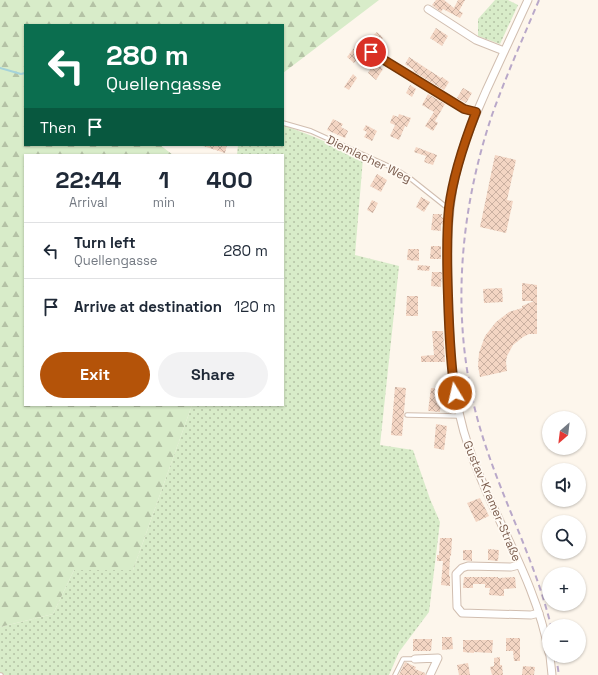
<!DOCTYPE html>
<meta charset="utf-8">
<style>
:root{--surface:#fff;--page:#f2f2f3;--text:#1f2937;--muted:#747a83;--line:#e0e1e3;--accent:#b45309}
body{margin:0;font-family:"Space Grotesk",sans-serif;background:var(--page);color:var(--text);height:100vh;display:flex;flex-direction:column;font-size:15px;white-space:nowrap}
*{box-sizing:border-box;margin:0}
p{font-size:13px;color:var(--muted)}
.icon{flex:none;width:22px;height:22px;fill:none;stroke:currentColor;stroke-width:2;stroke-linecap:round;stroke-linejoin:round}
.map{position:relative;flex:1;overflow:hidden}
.side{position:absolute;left:24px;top:154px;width:260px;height:252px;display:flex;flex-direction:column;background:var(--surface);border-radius:0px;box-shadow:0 1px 3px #0004}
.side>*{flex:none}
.banner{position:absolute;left:24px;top:24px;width:260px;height:122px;border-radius:0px;box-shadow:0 1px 3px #0004;background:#0b6e4f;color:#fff;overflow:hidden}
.needle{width:26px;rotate:208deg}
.tools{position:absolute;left:542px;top:411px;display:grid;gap:8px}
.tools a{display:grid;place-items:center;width:44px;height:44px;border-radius:50%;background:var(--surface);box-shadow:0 1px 3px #0004;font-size:20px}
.pin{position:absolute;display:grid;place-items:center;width:34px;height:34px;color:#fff;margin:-17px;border:2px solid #fff;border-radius:50%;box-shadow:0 1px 4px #0007}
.me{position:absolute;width:44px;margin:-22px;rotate:351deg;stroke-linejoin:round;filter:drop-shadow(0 0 3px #0008)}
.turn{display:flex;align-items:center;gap:14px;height:84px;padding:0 16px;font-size:18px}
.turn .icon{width:52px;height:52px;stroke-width:2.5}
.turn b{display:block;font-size:28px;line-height:34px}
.then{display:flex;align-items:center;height:38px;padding:0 16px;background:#0003;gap:8px;font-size:15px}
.eta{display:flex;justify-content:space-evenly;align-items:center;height:68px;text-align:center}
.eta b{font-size:24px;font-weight:800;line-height:28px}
.primary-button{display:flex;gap:8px;margin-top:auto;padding:8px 16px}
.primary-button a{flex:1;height:46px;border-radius:24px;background:var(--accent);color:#fff;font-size:16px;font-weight:800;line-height:46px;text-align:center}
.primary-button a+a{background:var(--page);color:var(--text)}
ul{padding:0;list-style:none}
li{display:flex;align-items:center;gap:12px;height:56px;padding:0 16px;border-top:1px solid var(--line)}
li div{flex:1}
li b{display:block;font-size:15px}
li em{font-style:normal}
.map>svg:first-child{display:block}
.grass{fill:url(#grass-dots)}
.forest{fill:url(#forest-firs)}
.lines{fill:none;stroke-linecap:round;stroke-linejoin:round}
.stream{stroke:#a5d3da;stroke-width:2}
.building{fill:url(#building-cross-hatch)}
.service-casing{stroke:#d1beb0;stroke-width:5.5}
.minor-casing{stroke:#d1beb0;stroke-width:9}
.service{stroke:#fff;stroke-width:3.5}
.minor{stroke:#fff;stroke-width:7}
.rail{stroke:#b9a8c9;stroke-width:2;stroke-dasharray:6 4;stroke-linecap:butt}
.route-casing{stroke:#753606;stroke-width:10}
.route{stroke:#b45309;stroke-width:7}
.labels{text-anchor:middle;stroke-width:3.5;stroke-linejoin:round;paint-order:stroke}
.street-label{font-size:12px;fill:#7a5c4d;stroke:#fffaf3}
</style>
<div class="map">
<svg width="598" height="675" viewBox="0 0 598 675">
<defs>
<pattern id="grass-dots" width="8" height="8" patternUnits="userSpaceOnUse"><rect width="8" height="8" fill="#d8ecc9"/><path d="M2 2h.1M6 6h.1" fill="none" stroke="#b4c2a5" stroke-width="1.8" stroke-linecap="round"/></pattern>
<pattern id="forest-firs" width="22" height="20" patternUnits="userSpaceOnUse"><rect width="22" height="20" fill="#d8ecc9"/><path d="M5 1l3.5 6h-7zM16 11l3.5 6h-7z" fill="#b4c2a5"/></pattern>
<pattern id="building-cross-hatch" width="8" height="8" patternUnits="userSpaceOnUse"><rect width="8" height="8" fill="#f3d5c3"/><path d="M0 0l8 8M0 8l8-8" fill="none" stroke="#cab0a1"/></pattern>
</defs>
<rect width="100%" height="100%" fill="#fdf6ec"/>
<g class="grass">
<path d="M495 0H508L518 5 500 44 478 36V19Z"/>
<path d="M283 125 312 136 363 158 355 255 399 266 380 445 413 450 430 499 440 522 429 612 399 652 389 675H0V627L53 614 74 570H133L192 405H283V155H237L238 145H283Z"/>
</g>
<path class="forest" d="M0 0H379L283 73V25H25V145H160L173 155H25V405H192L133 570H74L53 614 0 627Z"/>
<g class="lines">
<path class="stream" d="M0 68 21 74 25 73"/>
</g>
<g class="building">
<path d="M436 0H444L454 8 458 0H465L459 11 463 13 460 18 443 9 441 12 437 9 432 5Z"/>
<path d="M436 28 448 36 442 46 430 38Z"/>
<path d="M377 32 383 38 374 46 368 40Z"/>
<path d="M357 44 365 50 354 63 347 57Z"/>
<path d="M409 57 441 78 442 77 449 82 444 90 413 71 414 70 405 64Z"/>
<path d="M375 63 383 69 376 80 368 73Z"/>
<path d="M353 74 357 78 349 90 344 87Z"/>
<path d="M410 85 416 89 412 97 406 93Z"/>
<path d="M463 88 472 93 466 103 457 98Z"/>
<path d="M428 94 445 104 435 121 438 123 433 131 425 126 434 112 422 105Z"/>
<path d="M399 114 411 118 407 127 405 126 399 140 390 136 395 125 390 123 393 115 398 117Z"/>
<path d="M333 119 343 124 341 127 348 131 345 138 327 130Z"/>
<path d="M366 125 377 131 372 141 364 137 367 132 363 130Z"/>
<path d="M204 145H227L225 153 203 146Z"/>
<path d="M416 147 437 155 433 165 424 162 426 156 414 152Z"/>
<path d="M495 155 516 160 507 200 513 201 506 233 480 227Z"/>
<path d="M377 174 387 180 381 192 370 186Z"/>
<path d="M421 197 430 202 424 212 416 207Z"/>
<path d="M372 200 378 203 373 213 367 210Z"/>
<path d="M433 214H442L441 217 444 218V225L441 224V231L431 230Z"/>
<path d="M431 246H441V259H430Z"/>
<path d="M408 249H419V261L407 260Z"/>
<path d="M418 265 430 266 429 271 417 270Z"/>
<path d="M432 272H442L441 287 431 286Z"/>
<path d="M522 283 537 285V334H529L523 337 513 345 507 356 506 362 507 371 480 377 478 366 479 353 485 336 496 322 509 312 522 308V306L534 301H522Z"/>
<path d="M502 288 503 302 484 303 483 289Z"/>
<path d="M407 296H418V316H406Z"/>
<path d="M432 331H443L445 362H421V356L434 355Z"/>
<path d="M395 387 406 388 402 436 391 435Z"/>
<path d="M431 388 442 389 440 412 428 411Z"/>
<path d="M436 424 447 426 444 450 434 448Z"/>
<path d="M480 498 489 516 476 522 467 503Z"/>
<path d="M440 538H452L451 556H450L449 576H450V586L441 585 443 561H437V555H439Z"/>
<path d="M488 549 499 550 498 561 488 560Z"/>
<path d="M463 550H472V561L463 560Z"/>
<path d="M464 577H498V578L515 577 516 588 504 589V596L489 595 490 588H485V584H473V588H463Z"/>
<path d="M442 637H452L453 649 442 650Z"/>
<path d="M506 638H520V661H514L513 651H506Z"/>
<path d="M413 639H432L431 651H413Z"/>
<path d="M463 640H493L492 653 474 652V653L463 652Z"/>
<path d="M500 657V665H502L503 675H492L490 667 494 666V658Z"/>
<path d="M405 662 416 667 415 669 425 673V675H399Z"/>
<path d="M468 663 470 675H459L457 665Z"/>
<path d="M523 666 535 667 534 675H522Z"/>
</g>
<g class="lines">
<g class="service-casing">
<g id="service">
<path d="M283 123 311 131 397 170 411 179 445 206 449 207"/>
<path d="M407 415 460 416"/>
<path d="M0 675H1"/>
<path d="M395 675 403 659H415"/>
</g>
</g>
<g class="minor-casing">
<g id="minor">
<path d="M528 0C514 30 500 61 486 91 477 112 467 133 461 155 446 202 447 250 448 298 450 349 452 400 469 448 493 518 536 580 549 653"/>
<path d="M428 9 476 40 504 51"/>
<path d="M371 52 464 109 476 112"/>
<path d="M519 565 511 567 468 566 462 568 456 574 457 607 462 613 531 615 539 613"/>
<path d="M550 656 552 675"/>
<path d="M415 659 438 658 430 675"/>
</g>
</g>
<use href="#service" class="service"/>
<use href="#minor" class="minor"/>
<g class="rail">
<path d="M539 0C523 38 506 76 492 115 458 216 450 326 480 428 500 496 534 557 551 626"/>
<path d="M556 656 559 675"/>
</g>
</g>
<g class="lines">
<g class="route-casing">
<path id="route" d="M371 52 464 109 476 112C464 143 453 175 449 208 446 237 447 267 448 296 449 329 450 361 455 393"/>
</g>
<use href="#route" class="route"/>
</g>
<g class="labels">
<g class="street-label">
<text transform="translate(369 159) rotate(26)" y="4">Diemlacher Weg</text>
<text transform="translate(492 501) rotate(67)" y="4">Gustav-Kramer-Straße</text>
</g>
</g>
</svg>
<div class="tools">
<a><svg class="needle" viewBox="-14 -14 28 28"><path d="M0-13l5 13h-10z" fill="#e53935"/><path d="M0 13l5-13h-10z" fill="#747a83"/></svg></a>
<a><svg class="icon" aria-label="sound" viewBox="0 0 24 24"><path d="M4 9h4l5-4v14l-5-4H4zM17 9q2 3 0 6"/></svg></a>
<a><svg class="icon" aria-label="search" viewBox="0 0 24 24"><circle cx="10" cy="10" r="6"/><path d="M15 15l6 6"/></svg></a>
<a>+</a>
<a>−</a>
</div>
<div class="pin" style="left:371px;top:52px;background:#d93025"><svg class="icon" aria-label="arrive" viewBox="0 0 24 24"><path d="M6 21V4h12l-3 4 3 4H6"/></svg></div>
<svg class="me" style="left:455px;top:393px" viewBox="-20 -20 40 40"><circle r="17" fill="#b45309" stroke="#fff" stroke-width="3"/><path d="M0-11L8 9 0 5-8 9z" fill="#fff"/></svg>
<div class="banner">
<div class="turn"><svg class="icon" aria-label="left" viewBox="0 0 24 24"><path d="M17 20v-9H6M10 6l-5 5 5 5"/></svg><div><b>280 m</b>Quellengasse</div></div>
<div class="then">Then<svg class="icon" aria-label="arrive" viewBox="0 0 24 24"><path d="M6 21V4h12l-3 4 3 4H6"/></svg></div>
</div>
<section class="side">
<div class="eta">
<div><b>22:44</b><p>Arrival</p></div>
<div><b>1</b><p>min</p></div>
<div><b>400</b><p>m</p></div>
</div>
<ul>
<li><svg class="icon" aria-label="left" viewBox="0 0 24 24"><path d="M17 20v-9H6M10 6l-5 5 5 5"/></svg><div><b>Turn left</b><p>Quellengasse</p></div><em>280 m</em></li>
<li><svg class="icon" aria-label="arrive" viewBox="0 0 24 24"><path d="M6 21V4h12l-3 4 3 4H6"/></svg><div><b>Arrive at destination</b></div><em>120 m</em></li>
</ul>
<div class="primary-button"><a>Exit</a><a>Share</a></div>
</section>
</div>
